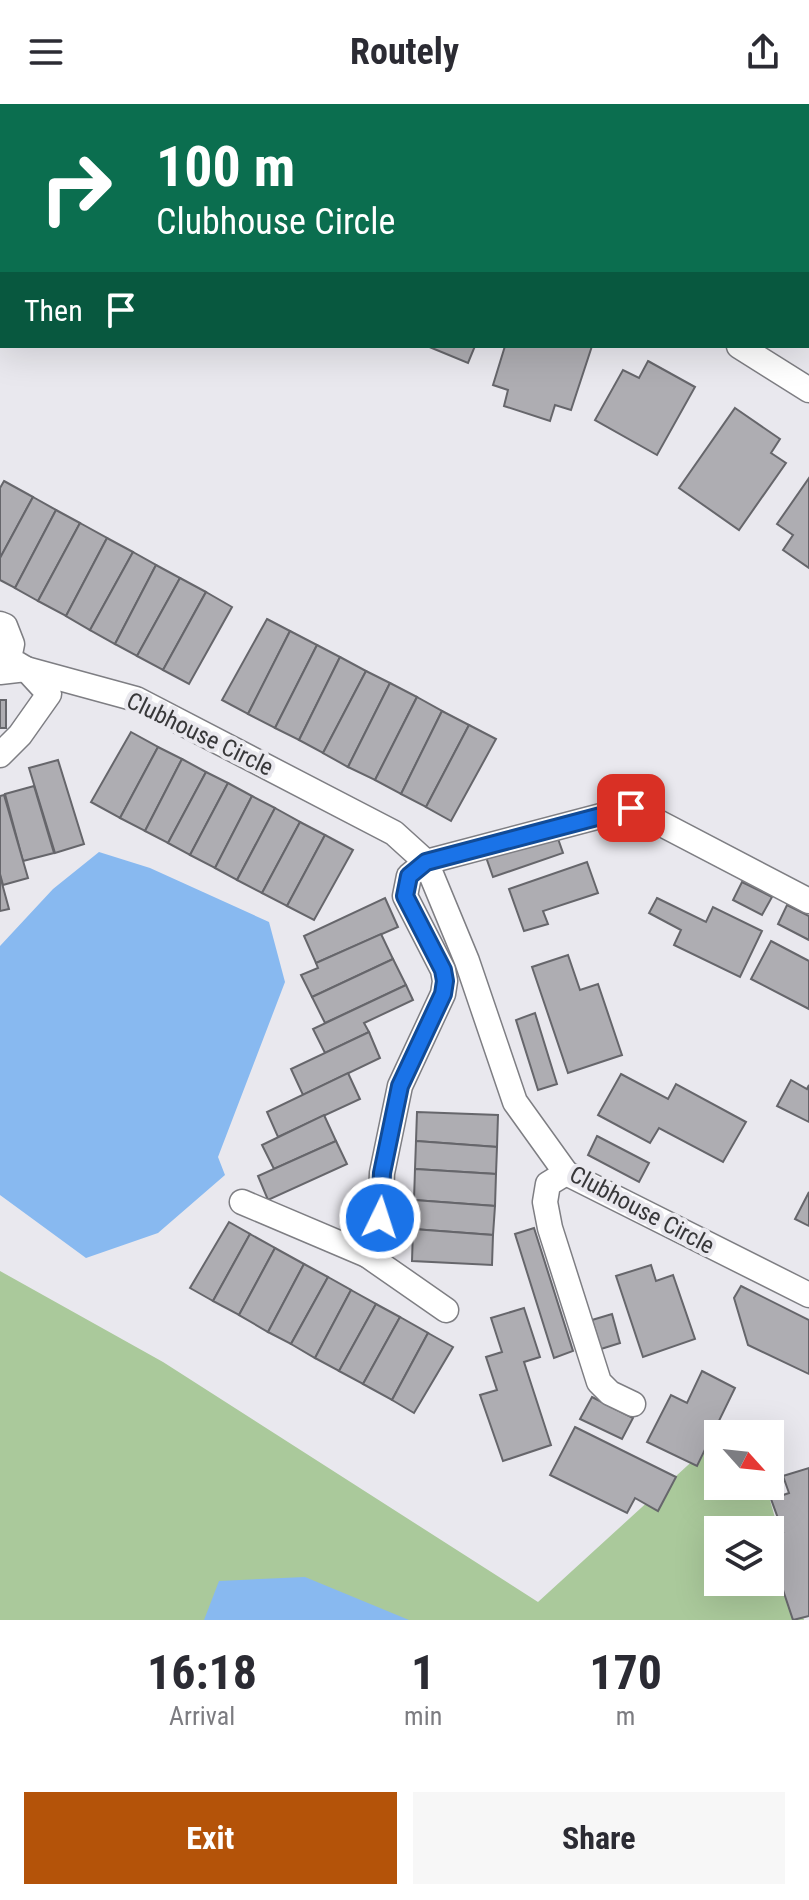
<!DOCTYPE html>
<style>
:root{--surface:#fff;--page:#f7f7f7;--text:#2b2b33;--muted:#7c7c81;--accent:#b45309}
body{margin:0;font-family:"Roboto Condensed",sans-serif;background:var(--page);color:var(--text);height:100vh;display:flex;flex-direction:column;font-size:30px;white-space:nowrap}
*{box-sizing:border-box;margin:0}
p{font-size:26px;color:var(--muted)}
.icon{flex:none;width:44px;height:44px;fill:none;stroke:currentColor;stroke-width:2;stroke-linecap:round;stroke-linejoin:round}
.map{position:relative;height:1516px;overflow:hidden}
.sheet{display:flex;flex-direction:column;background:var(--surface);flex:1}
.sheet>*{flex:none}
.guide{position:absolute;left:0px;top:0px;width:810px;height:244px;box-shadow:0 8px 32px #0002;background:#0b6e4f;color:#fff;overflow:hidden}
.needle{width:52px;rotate:117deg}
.buttons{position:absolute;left:704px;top:1316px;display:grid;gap:16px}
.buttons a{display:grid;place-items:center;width:80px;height:80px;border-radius:0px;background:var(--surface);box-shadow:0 8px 32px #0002;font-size:40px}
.pin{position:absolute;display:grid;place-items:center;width:68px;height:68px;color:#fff;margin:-34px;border-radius:16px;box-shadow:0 4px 12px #0006}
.me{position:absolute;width:88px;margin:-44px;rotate:4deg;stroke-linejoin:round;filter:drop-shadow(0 0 6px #0008)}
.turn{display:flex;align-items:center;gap:28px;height:168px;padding:0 24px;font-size:36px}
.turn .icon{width:104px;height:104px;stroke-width:2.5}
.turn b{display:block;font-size:56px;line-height:68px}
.then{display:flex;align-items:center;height:76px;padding:0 24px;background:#0003;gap:16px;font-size:30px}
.eta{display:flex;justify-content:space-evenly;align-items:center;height:136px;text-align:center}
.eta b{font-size:48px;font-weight:700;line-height:56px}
.primary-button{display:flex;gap:16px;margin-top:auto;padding:16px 24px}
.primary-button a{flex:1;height:92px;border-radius:0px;background:var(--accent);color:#fff;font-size:32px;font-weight:700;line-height:92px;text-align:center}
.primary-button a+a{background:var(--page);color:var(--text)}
header{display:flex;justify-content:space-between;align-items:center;height:104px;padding:0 24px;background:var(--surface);font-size:36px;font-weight:700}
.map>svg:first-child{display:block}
.green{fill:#aac99b;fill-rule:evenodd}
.water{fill:#88b9f0}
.building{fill:#aeadb2;stroke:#66666b;stroke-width:2}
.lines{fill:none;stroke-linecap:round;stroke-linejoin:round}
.minor-casing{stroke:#7e7e83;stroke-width:27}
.minor{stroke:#fff;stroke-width:24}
.route-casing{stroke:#114b97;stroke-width:20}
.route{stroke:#1a73e8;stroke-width:14}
.labels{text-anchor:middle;stroke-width:8;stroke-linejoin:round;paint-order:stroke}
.street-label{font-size:24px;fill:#38383a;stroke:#e9e8ee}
</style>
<header><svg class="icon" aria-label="menu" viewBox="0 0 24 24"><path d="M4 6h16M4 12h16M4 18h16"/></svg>Routely<svg class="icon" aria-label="share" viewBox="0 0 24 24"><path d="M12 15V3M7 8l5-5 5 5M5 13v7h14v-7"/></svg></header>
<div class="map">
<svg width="809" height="1516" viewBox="0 0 809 1516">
<rect width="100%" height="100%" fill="#e9e8ee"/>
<path class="green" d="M0 1167 163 1258 538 1498 710 1341 718 1344V1382H766L804 1516H0ZM718 1426H770V1478H718Z"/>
<g class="water">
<path d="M99 748 150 764 269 818 285 878 218 1053 225 1071 158 1129 86 1154 0 1091V842L53 785Z"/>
<path d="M305 1473 409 1516H204L219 1477Z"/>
</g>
<g class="building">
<path d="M440 0H515L439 2Z"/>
<path d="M0 136 2 137V172L0 171Z"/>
<path d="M427 242H475L468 259Z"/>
<path d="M505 242H592L571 306 555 301 550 317 504 302 508 286 493 281Z"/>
<path d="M648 257 695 283 657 351 595 316 623 266 639 274Z"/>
<path d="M735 304 780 335 771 349 786 359 739 426 679 384Z"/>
<path d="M809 374V464L783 446 793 431 777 420Z"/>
<path d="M4 377 33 393 0 454V384Z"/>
<path d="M33 393 56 406 15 484 0 476V454Z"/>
<path d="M56 406 80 419 38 497 15 484Z"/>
<path d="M80 419 107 434 66 512 38 497Z"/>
<path d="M107 434 133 448 90 526 66 512Z"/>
<path d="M133 448 156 461 115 540 90 526Z"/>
<path d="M156 461 180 474 137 552 115 540Z"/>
<path d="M180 474 206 488 163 566 137 552Z"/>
<path d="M206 488 232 503 189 580 163 566Z"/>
<path d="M267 515 290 527 248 610 222 596Z"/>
<path d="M290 527 317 541 275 624 248 610Z"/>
<path d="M317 541 340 553 299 636 275 624Z"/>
<path d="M340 553 366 567 323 649 299 636Z"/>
<path d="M366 567 390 579 348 663 323 649Z"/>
<path d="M390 579 417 593 375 676 348 663Z"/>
<path d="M417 593 442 607 401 690 375 676Z"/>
<rect x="0" y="596" width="6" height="28"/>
<path d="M442 607 469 621 426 703 401 690Z"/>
<path d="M469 621 496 635 451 717 426 703Z"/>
<path d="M131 628 158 643 120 714 91 698Z"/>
<path d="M158 643 182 655 145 727 120 714Z"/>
<path d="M182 655 206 668 168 739 145 727Z"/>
<path d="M58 656 84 740 55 749 29 664Z"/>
<path d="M206 668 228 679 190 751 168 739Z"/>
<path d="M228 679 252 692 215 764 190 751Z"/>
<path d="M34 682 54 749 23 757 5 690Z"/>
<path d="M4 691 28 774 3 781 0 770V692Z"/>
<path d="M252 692 275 704 237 776 215 764Z"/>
<path d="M275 704 300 718 262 789 237 776Z"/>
<path d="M300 718 325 731 287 802 262 789Z"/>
<path d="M556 729 563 749 493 773 486 753Z"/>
<path d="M325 731 353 746 314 816 287 802Z"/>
<path d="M587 758 598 789 543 807 548 820 524 827 509 785Z"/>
<path d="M0 772 9 805 0 807Z"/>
<path d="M742 778 772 793 762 811 733 796Z"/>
<path d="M385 794 398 823 316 859 304 832Z"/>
<path d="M657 794 706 818 713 803 762 827 740 873 674 841 681 826 649 809Z"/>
<path d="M787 801 809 812V836L778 820Z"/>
<path d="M381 830 393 855 312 893 301 871 318 864 316 859Z"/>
<path d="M771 837 809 857V905L751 875Z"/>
<path d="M568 851 580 886 598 880 622 951 568 969 532 863Z"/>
<path d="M393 855 406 881 325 919 312 893Z"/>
<path d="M406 881 413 896 364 919 369 928 325 949 313 925Z"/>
<path d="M535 909 557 980 538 986 516 916Z"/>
<path d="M369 928 380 954 303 991 291 965Z"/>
<path d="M348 969 360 995 278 1033 267 1008Z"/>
<path d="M621 970 668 995 676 980 746 1018 723 1058 659 1024 650 1039 598 1011Z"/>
<path d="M791 976 807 985 809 981V1018L777 1002Z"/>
<path d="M417 1008 498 1011 497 1043 416 1037Z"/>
<path d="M324 1011 336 1037 274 1065 262 1041Z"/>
<path d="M597 1032 649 1059 639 1078 588 1051Z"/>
<path d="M336 1037 347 1060 268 1096 258 1072Z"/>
<path d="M416 1037 497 1043 496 1070 415 1065Z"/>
<path d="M415 1065 496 1070 495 1102 414 1096Z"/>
<path d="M809 1088V1122L795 1115Z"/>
<path d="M414 1096 495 1102 493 1131 413 1125Z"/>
<path d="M229 1118 250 1130 213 1197 190 1184Z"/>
<path d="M534 1124 573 1247 554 1254 515 1130Z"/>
<path d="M413 1125 493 1131 492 1161 412 1157Z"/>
<path d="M250 1130 275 1144 239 1211 213 1197Z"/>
<path d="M275 1144 304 1160 268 1228 239 1211Z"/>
<path d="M304 1160 328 1173 291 1240 268 1228Z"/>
<path d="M651 1161 656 1177 673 1171 695 1235 643 1253 616 1172Z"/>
<path d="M328 1173 351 1186 315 1254 291 1240Z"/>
<path d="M741 1182 809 1216V1270L748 1241 734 1194Z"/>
<path d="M351 1186 376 1200 339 1267 315 1254Z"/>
<path d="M376 1200 400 1213 363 1280 339 1267Z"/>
<path d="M524 1204 540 1253 524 1258 551 1341 503 1357 480 1291 497 1286 486 1253 502 1248 491 1214Z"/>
<path d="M612 1210 620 1239 601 1245 592 1216Z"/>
<path d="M400 1213 428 1229 392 1296 363 1280Z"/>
<path d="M428 1229 453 1243 414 1309 392 1296Z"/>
<path d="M702 1267 735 1284 697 1362 647 1338 671 1291 687 1299Z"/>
<path d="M592 1293 633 1314 622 1335 580 1315Z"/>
<path d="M575 1323 676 1373 658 1407 635 1394 627 1409 550 1371Z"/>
<path d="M809 1364V1512L793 1516 770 1447V1432L783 1428 771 1395 789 1389 783 1372Z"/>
</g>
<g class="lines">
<g class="minor-casing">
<g id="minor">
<path d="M211 2V0"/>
<path d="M739 242 809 286"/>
<path d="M0 520 5 522 12 540 9 555 26 565 49 590 20 631 0 651"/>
<path d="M0 568 26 565 136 595 394 729 426 758 467 857 515 998 566 1069 809 1191"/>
<path d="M566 1069 548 1080 545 1098 550 1124 599 1278 610 1289 633 1300"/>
<path d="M242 1098 367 1151"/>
<path d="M446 1206 367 1151 380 1114 382 1069 400 982 443 890 445 877 443 866 405 792 409 772 426 758 631 704 809 797"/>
</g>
</g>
<use href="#minor" class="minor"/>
</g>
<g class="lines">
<g class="route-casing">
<path id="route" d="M380 1114 382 1069 400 982 443 890 445 877 443 866 405 792 409 772 426 758 631 704"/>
</g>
<use href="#route" class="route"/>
</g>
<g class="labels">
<g class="street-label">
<text transform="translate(200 630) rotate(26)" y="8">Clubhouse Circle</text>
<text transform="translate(642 1106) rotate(28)" y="8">Clubhouse Circle</text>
</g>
</g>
</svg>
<div class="buttons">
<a><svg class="needle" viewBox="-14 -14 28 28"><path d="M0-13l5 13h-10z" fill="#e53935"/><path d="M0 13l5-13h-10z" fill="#7c7c81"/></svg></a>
<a><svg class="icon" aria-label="layers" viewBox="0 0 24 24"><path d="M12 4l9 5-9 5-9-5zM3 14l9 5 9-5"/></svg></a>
</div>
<div class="pin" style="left:631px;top:704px;background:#d93025"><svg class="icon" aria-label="arrive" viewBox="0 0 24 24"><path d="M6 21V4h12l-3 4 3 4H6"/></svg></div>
<svg class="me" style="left:380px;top:1114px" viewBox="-20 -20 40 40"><circle r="17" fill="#1a73e8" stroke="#fff" stroke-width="3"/><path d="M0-11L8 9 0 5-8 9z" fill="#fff"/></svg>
<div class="guide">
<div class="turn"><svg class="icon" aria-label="right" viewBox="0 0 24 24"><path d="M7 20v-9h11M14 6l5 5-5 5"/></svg><div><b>100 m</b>Clubhouse Circle</div></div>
<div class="then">Then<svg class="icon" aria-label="arrive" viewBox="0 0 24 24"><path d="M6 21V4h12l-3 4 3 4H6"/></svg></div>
</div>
</div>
<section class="sheet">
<div class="eta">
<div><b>16:18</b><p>Arrival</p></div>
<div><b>1</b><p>min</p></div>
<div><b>170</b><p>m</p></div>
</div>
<div class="primary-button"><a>Exit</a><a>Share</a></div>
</section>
